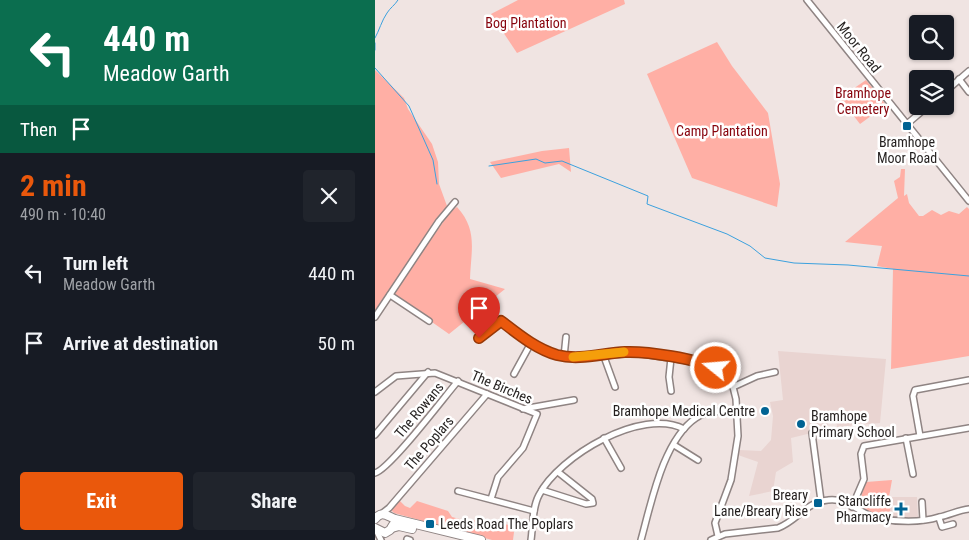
<!DOCTYPE html>
<meta charset="utf-8">
<style>
:root{--surface:#171b24;--page:#20242c;--text:#f1f3f6;--muted:#9ea1a6;--accent:#ea580c}
body{margin:0;font-family:"Roboto Condensed",sans-serif;background:var(--page);color:var(--text);height:100vh;display:flex;flex-direction:column;font-size:19px;white-space:nowrap}
*{box-sizing:border-box;margin:0}
p{font-size:16px;color:var(--muted)}
.icon{flex:none;width:28px;height:28px;fill:none;stroke:currentColor;stroke-width:2;stroke-linecap:round;stroke-linejoin:round}
.map{position:relative;flex:1;overflow:hidden}
.sheet{display:flex;flex-direction:column;background:var(--surface);width:375px}
.sheet>*{flex:none}
.banner{background:#0b6e4f;color:#fff;overflow:hidden}
.buttons{position:absolute;left:534px;top:15px;display:grid;gap:10px}
.buttons a{display:grid;place-items:center;width:45px;height:45px;border-radius:5px;background:var(--surface);box-shadow:0 1px 4px #0004;font-size:25px}
.pin{position:absolute;display:grid;place-items:center;width:42px;height:42px;color:#fff;margin:-51px -21px;border-radius:50% 50% 50% 0;rotate:-45deg;box-shadow:0 0 5px #0007}
.pin .icon{rotate:45deg}
.me{position:absolute;width:55px;margin:-28px;rotate:287deg;stroke-linejoin:round;filter:drop-shadow(0 0 4px #0008)}
.turn{display:flex;align-items:center;gap:18px;height:105px;padding:0 20px;font-size:22px}
.turn .icon{width:65px;height:65px;stroke-width:2.5}
.turn b{display:block;font-size:35px;line-height:42px}
.then{display:flex;align-items:center;height:48px;padding:0 20px;background:#0003;gap:10px;font-size:19px}
.round{display:grid;place-items:center;flex:none;width:52px;height:52px;border-radius:5px;background:var(--page)}
.overview{display:flex;align-items:center;justify-content:space-between;height:85px;padding:0 20px}
h1{font-size:30px;font-weight:700;line-height:38px;color:var(--accent)}
.cta{display:flex;gap:10px;margin-top:auto;padding:10px 20px}
.cta a{flex:1;height:58px;border-radius:5px;background:var(--accent);color:#fff;font-size:20px;font-weight:700;line-height:58px;text-align:center}
.cta a+a{background:var(--page);color:var(--text)}
ul{padding:0;list-style:none}
li{display:flex;align-items:center;gap:15px;height:70px;padding:0 20px}
li div{flex:1}
li b{display:block;font-size:19px}
li em{font-style:normal}
main{display:flex;flex:1;min-height:0}
.map>svg:first-child{display:block}
.built{fill:#e9d4d1}
.green{fill:#ffafa5}
.lines{fill:none;stroke-linecap:round;stroke-linejoin:round}
.stream{stroke:#3ca1de;stroke-width:1}
.minor-casing{stroke:#8f8483;stroke-width:8}
.highway-casing{stroke:#8f8483;stroke-width:10}
.minor{stroke:#fff;stroke-width:5}
.highway{stroke:#fff;stroke-width:8}
.route-casing{stroke:#983908;stroke-width:12}
.route{stroke:#ea580c;stroke-width:9}
.slow{stroke:#f59e0b;stroke-width:9}
.poi-dot{fill:#016393;stroke:#fff;stroke-width:2}
.labels{text-anchor:middle;stroke-width:5;stroke-linejoin:round;paint-order:stroke}
.park-label{font-size:14px;fill:#87040d;stroke:#fff}
.street-label{font-size:14px;fill:#231f1e;stroke:#fff}
.poi-label{font-size:14px;fill:#231f1e;stroke:#fff;text-anchor:end}
</style>
<main>
<section class="sheet">
<div class="banner">
<div class="turn"><svg class="icon" aria-label="left" viewBox="0 0 24 24"><path d="M17 20v-9H6M10 6l-5 5 5 5"/></svg><div><b>440 m</b>Meadow Garth</div></div>
<div class="then">Then<svg class="icon" aria-label="arrive" viewBox="0 0 24 24"><path d="M6 21V4h12l-3 4 3 4H6"/></svg></div>
</div>
<div class="overview"><div><h1>2 min</h1><p>490 m · 10:40</p></div><a class="round"><svg class="icon" aria-label="close" viewBox="0 0 24 24"><path d="M6 6l12 12M18 6L6 18"/></svg></a></div>
<ul>
<li><svg class="icon" aria-label="left" viewBox="0 0 24 24"><path d="M17 20v-9H6M10 6l-5 5 5 5"/></svg><div><b>Turn left</b><p>Meadow Garth</p></div><em>440 m</em></li>
<li><svg class="icon" aria-label="arrive" viewBox="0 0 24 24"><path d="M6 21V4h12l-3 4 3 4H6"/></svg><div><b>Arrive at destination</b></div><em>50 m</em></li>
</ul>
<div class="cta"><a>Exit</a><a>Share</a></div>
</section>
<div class="map">
<svg width="594" height="540" viewBox="0 0 594 540">
<rect width="100%" height="100%" fill="#f0e4e2"/>
<g class="built">
<path d="M403 351 511 359 505 423 462 427 461 413 452 414 453 429 416 438 418 462 401 472 398 491 374 496 383 462 363 455 364 450 386 451 396 440 398 416 395 402 408 400Z"/>
<path d="M514 497H542L543 518H516Z"/>
</g>
<g class="green">
<path d="M143 0H249L250 4 142 53 116 14Z"/>
<path d="M342 42 357 66 393 113 405 184 402 207 317 178 272 74Z"/>
<path d="M0 70 29 98 33 109 57 144 63 162 64 184 72 206 0 312Z"/>
<path d="M491 80 511 105 485 124 465 98Z"/>
<path d="M194 148 196 172 184 164 126 178 115 162 167 151Z"/>
<path d="M526 169H530L529 196 532 194 534 203 544 216H548L557 210 566 215 574 211 584 214 592 207 594 209V356L516 369 518 269 502 266 507 246 470 242 523 198 519 181 525 177Z"/>
<path d="M82 207C103 230 96 250 95 279L130 289 74 334 17 294 76 211Z"/>
<path d="M517 480 514 497 516 518 499 515 485 508 484 503 491 482Z"/>
<path d="M23 499 30 506 35 508 42 501 73 511 77 517 96 522 97 520 135 525 134 530 139 532 138 540H117L19 513 15 509Z"/>
</g>
<g class="lines">
<g class="stream">
<path d="M0 38C4 31 7 20 12 13 15 8 20 5 23 0"/>
<path d="M0 43V50"/>
<path d="M0 68 34 106 58 160 62 184"/>
<path d="M114 166 161 159 170 163 187 161 273 196 272 204 352 234 375 246 390 258 419 263 473 265 594 276"/>
</g>
<g class="minor-casing">
<g id="minor">
<path d="M432 0 594 201"/>
<path d="M584 79 594 92"/>
<path d="M570 92 594 71"/>
<path d="M532 124 553 106"/>
<path d="M15 295 54 321"/>
<path d="M0 317 64 221 80 202"/>
<path d="M104 338 126 321 156 343 182 355 200 358 261 353 328 363 341 368 350 376 358 387 361 399 363 436 356 480 340 523 343 536"/>
<path d="M228 354 240 387"/>
<path d="M189 357 191 337"/>
<path d="M296 358 294 377 296 391"/>
<path d="M139 374 156 343"/>
<path d="M358 387 382 376 400 372"/>
<path d="M0 392 21 376 60 373 162 414 148 448 123 477 116 499"/>
<path d="M148 409 199 400"/>
<path d="M437 433 446 501"/>
<path d="M0 435 53 372"/>
<path d="M545 436 538 396 540 390 594 380"/>
<path d="M229 438 246 468"/>
<path d="M531 438 538 474"/>
<path d="M299 445 323 460"/>
<path d="M0 473C15 469 70 396 83 381"/>
<path d="M167 490 211 504 218 503 217 499 183 472"/>
<path d="M83 491 159 511"/>
<path d="M547 502 548 520"/>
<path d="M477 507 489 479 486 454 489 446 594 428"/>
<path d="M5 515 14 508 112 394"/>
<path d="M564 518 567 527 578 524"/>
<path d="M1 530 6 540"/>
<path d="M32 539 35 540"/>
<path d="M156 540C158 526 157 508 164 495 184 456 267 407 309 429"/>
<path d="M266 540C276 504 288 440 321 418 332 410 349 411 362 411"/>
<path d="M336 540 350 534 403 528C422 521 431 502 453 500 471 497 485 514 502 518 521 522 546 523 564 517 575 515 583 510 594 509"/>
</g>
</g>
<g class="highway-casing">
<g id="highway">
<path d="M0 519C7 510 12 516 20 519L106 540"/>
<path d="M0 528 10 533 15 530 18 525"/>
<path d="M17 528 24 526 37 529"/>
</g>
</g>
<use href="#minor" class="minor"/>
<use href="#highway" class="highway"/>
</g>
<g class="lines">
<g class="route-casing">
<path id="route" d="M104 338 126 321C143 334 161 349 182 355 205 361 228 353 250 352 273 351 321 359 341 368"/>
</g>
<use href="#route" class="route"/>
<path class="slow" d="M198 357 249 352"/>
</g>
<g class="poi-dot">
<rect x="527" y="121" width="10" height="10" rx="2.5"/>
<circle cx="390" cy="411" r="5"/>
<circle cx="426" cy="424" r="5"/>
<rect x="438" y="498" width="10" height="10" rx="2.5"/>
<path d="M523.5 501.5h5v5h5v5h-5v5h-5v-5h-5v-5h5z"/>
<rect x="50" y="519" width="10" height="10" rx="2.5"/>
</g>
<g class="labels">
<g class="park-label">
<text x="151" y="28">Bog Plantation</text>
<text x="488" y="98">Bramhope<tspan x="488" dy="16">Cemetery</tspan></text>
<text x="347" y="136">Camp Plantation</text>
</g>
<g class="street-label">
<text transform="translate(484 47) rotate(51)" y="5">Moor Road</text>
<text transform="translate(127 387) rotate(23)" y="5">The Birches</text>
<text transform="translate(44 410) rotate(-50)" y="5">The Rowans</text>
<text transform="translate(54 443) rotate(-49)" y="5">The Poplars</text>
</g>
<g class="poi-label">
<text x="532" y="147" text-anchor="middle">Bramhope<tspan x="532" dy="16">Moor Road</tspan></text>
<text x="380" y="416">Bramhope Medical Centre</text>
<text x="436" y="421" text-anchor="start">Bramhope<tspan x="436" dy="16">Primary School</tspan></text>
<text x="433" y="500">Breary<tspan x="433" dy="16">Lane/Breary Rise</tspan></text>
<text x="516" y="506">Stancliffe<tspan x="516" dy="16">Pharmacy</tspan></text>
<text x="65" y="529" text-anchor="start">Leeds Road The Poplars</text>
</g>
</g>
</svg>
<div class="buttons">
<a><svg class="icon" aria-label="search" viewBox="0 0 24 24"><circle cx="10" cy="10" r="6"/><path d="M15 15l6 6"/></svg></a>
<a><svg class="icon" aria-label="layers" viewBox="0 0 24 24"><path d="M12 4l9 5-9 5-9-5zM3 14l9 5 9-5"/></svg></a>
</div>
<div class="pin" style="left:104px;top:338px;background:#d93025"><svg class="icon" aria-label="arrive" viewBox="0 0 24 24"><path d="M6 21V4h12l-3 4 3 4H6"/></svg></div>
<svg class="me" style="left:341px;top:368px" viewBox="-20 -20 40 40"><circle r="17" fill="#ea580c" stroke="#fff" stroke-width="3"/><path d="M0-11L8 9 0 5-8 9z" fill="#fff"/></svg>
</div>
</main>
